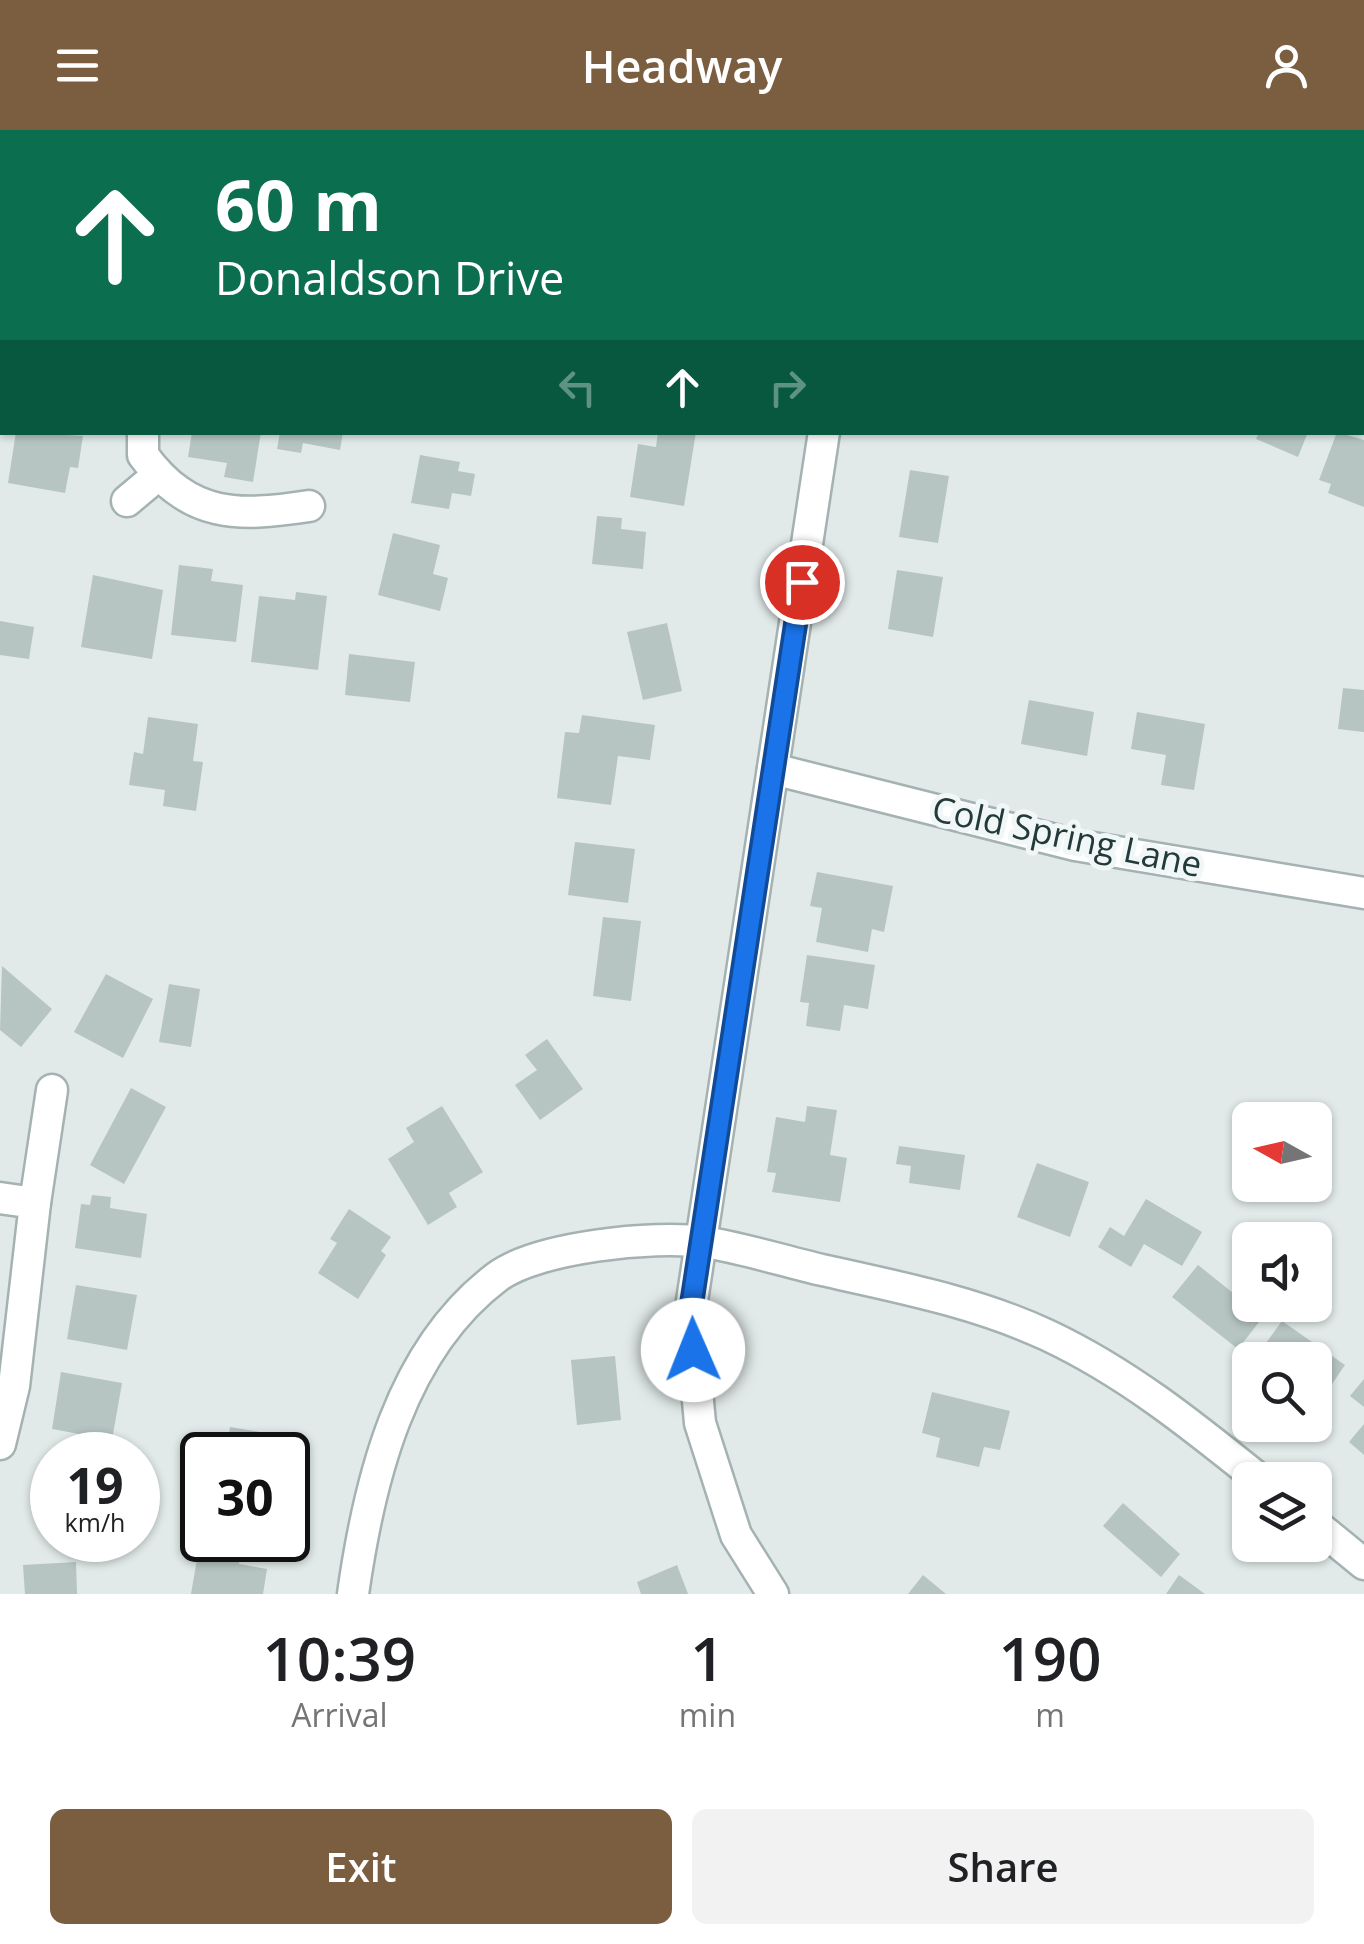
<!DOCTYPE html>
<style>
:root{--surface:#fff;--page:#f2f2f2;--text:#202124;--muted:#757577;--accent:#7b5d3f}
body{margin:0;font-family:"Open Sans",sans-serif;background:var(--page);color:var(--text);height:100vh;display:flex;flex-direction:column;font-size:38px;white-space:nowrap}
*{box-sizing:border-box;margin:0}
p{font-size:32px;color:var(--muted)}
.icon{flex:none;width:55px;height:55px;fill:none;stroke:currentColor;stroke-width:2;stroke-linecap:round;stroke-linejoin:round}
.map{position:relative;height:1464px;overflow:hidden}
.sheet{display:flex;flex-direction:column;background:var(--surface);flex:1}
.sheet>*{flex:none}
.banner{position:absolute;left:0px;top:0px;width:1365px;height:305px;box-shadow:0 2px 8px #0004;background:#0b6e4f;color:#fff;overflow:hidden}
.needle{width:65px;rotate:278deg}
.tools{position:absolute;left:1232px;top:972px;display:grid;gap:20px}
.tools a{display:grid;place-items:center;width:100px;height:100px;border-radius:15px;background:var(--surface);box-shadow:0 2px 8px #0004;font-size:50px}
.speed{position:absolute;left:30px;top:1302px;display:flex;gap:20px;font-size:50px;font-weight:700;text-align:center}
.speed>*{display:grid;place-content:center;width:130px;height:130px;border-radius:50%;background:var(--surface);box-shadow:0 2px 8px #0004;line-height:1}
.speed small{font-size:25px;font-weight:400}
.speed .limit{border:5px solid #111;border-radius:15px;background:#fff;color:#111}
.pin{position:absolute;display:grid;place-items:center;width:85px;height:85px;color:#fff;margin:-42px;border:5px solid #fff;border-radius:50%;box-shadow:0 2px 10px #0007}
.me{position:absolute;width:110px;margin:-55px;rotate:359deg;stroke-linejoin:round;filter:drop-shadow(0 0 8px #0008)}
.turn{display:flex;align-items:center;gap:35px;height:210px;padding:0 50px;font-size:45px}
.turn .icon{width:130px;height:130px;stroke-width:2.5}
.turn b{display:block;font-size:70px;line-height:85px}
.lanes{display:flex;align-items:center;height:95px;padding:0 50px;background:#0003;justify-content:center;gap:50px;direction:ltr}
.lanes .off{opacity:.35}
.eta{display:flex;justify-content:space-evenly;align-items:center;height:170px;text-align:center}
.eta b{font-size:60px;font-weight:600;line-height:70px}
.cta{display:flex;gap:20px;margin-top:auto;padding:20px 50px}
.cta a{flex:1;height:115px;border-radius:15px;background:var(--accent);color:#fff;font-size:40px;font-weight:600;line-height:115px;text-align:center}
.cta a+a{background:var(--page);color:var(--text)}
header{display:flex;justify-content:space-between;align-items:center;height:130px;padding:0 50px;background:var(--accent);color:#fff;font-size:45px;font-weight:600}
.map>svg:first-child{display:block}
.building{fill:#b6c5c2}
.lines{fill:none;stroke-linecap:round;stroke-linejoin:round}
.minor-casing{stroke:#a4b2b1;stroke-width:35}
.minor{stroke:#fff;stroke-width:30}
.route-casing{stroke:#114b97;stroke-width:25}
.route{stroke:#1a73e8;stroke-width:18}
.labels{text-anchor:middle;stroke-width:10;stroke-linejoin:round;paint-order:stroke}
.street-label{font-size:35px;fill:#223a3a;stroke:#f1f7f6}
</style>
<header><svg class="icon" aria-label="menu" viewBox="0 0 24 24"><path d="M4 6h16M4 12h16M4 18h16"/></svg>Headway<svg class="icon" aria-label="person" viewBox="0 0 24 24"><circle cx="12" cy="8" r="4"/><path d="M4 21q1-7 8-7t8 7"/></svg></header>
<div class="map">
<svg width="1364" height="1464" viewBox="0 0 1364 1464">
<rect width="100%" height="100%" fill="#e1eae9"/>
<g class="building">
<path d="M16 302 83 306 78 338 70 337 65 363 8 353Z"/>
<path d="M192 302H261L253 352 224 347 227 333 188 327Z"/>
<path d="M280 302H343L340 320 303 313 301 323 277 319Z"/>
<path d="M658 302H696L684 376 630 367 638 314 656 317Z"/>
<path d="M1259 302H1308L1298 327 1256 309Z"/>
<path d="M1337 302 1364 310V377L1328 363 1331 354 1319 350Z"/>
<path d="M420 325 460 332 458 341 475 344 471 366 452 363 449 379 411 373Z"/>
<path d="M910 340 949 346 938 413 899 407Z"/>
<path d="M597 386 622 388 621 399 646 402 643 439 592 434Z"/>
<path d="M393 403 440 415 433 444 448 448 440 481 378 465Z"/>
<path d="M179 435 213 439 211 451 243 455 236 512 171 505Z"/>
<path d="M897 440 943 447 933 507 888 499Z"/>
<path d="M93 445 163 460 152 529 81 517Z"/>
<path d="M296 462 327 466 318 540 251 532 259 466 295 470Z"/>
<path d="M0 491 34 497 29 529 0 525Z"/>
<path d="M667 493 682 561 643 570 627 502Z"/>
<path d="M349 524 415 532 410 572 345 565Z"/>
<path d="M1343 558 1364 560V602L1338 599Z"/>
<path d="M1029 570 1094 582 1087 626 1021 614Z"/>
<path d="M1137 582 1205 594 1194 660 1161 655 1166 625 1131 619Z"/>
<path d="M582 585 655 595 650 630 618 626 611 675 557 668 565 602 579 603Z"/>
<path d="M148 587 198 594 193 631 203 632 196 681 163 676 165 660 129 655 134 622 143 624Z"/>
<path d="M575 712 635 719 628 773 568 765Z"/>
<path d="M817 742 893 756 884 802 872 799 868 822 816 812 822 778 810 776Z"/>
<path d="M603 787 641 791 631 871 593 866Z"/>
<path d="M807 825 875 835 868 879 844 875 840 901 806 896 809 873 800 872Z"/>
<path d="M2 836 52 879 21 917 0 900Z"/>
<path d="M106 844 153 869 123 928 74 902Z"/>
<path d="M169 854 200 859 191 917 159 912Z"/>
<path d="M547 909 583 959 540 990 515 955 537 940 525 925Z"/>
<path d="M131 958 166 977 124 1054 90 1035Z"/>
<path d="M442 976 483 1042 449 1063 457 1077 428 1095 388 1029 414 1012 406 998Z"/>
<path d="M807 976 837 980 830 1025 847 1028 840 1072 772 1062 776 1043 767 1042 776 987 805 992Z"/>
<path d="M899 1016 965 1025 960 1060 909 1053 911 1036 896 1034Z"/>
<path d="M1037 1033 1089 1052 1070 1107 1017 1087Z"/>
<path d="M92 1065 111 1067 110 1078 147 1084 141 1128 75 1118 81 1074 90 1075Z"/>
<path d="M1146 1069 1202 1102 1182 1136 1144 1114 1131 1137 1098 1117 1110 1097 1124 1106Z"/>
<path d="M349 1079 391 1107 381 1121 386 1125 358 1169 318 1143 337 1113 330 1109Z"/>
<path d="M1198 1135 1263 1187 1238 1219 1172 1167Z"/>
<path d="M76 1155 137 1165 127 1220 67 1209Z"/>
<path d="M1282 1191 1345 1235 1315 1279V1230H1275L1261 1220Z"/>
<path d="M615 1226 621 1290 577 1295 571 1230Z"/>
<path d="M61 1242 122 1253 112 1310 52 1299Z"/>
<path d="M1364 1249V1277L1350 1266Z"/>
<path d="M932 1262 1010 1281 1000 1320 984 1317 979 1337 936 1327 940 1308 922 1303Z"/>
<path d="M1364 1294V1325L1349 1312Z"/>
<path d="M230 1297 284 1306 281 1325H226Z"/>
<path d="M1123 1373 1180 1424 1161 1447 1103 1396Z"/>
<path d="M194 1387 202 1388V1410H243L239 1434 267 1439 263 1464H191L198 1423 189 1421Z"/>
<path d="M76 1432 77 1464H25L23 1435Z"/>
<path d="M677 1435 688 1464H641L637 1452Z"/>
<path d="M923 1445 946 1464H908Z"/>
<path d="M1179 1445 1205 1464H1166Z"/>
</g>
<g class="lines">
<g class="minor-casing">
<g id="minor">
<path d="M195 2 196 0"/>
<path d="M870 2 871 0"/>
<path d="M1362 186H1364"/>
<path d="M143 302V325C189 388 237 387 309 376"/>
<path d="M127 371 158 345"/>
<path d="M773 639 1075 715 1364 763"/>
<path d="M0 1068 35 1073 14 1256 0 1314"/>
<path d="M35 1073 52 960"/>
<path d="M1315 1394 1364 1434"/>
<path d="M353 1464C369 1351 400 1220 497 1147 537 1117 654 1105 704 1112 743 1118 783 1131 822 1140 898 1157 976 1172 1047 1205 1126 1242 1193 1296 1260 1350"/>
<path d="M773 1464 736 1405 700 1293 690 1184 824 302"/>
</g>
</g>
<use href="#minor" class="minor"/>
</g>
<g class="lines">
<g class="route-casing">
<path id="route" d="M693 1220 690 1184 802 452"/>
</g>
<use href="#route" class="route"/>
</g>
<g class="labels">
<g class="street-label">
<text transform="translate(1067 707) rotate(12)" y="12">Cold Spring Lane</text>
</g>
</g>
</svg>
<div class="tools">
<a><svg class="needle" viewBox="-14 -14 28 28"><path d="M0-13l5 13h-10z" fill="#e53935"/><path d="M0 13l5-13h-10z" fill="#757577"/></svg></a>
<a><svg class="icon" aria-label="sound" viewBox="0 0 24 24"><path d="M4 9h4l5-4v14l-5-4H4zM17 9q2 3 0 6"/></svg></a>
<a><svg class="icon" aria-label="search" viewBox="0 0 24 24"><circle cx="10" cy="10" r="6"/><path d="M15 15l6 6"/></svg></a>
<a><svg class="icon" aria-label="layers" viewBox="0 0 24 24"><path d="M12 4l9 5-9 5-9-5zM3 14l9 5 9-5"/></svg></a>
</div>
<div class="speed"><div>19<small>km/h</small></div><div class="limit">30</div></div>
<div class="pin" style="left:802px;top:452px;background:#d93025"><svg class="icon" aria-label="arrive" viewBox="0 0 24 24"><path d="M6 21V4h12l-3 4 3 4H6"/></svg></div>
<svg class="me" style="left:693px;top:1220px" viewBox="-20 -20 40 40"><circle r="19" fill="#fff"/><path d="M0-13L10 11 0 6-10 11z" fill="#1a73e8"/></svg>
<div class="banner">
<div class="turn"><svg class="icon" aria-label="ahead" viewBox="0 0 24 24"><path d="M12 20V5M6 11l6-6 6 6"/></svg><div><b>60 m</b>Donaldson Drive</div></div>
<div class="lanes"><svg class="icon off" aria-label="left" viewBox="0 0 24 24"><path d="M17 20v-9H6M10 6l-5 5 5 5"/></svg><svg class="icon" aria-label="ahead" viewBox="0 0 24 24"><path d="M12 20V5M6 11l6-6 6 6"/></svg><svg class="icon off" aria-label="right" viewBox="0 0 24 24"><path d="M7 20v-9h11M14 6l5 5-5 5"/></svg></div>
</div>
</div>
<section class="sheet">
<div class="eta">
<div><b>10:39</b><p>Arrival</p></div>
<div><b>1</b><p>min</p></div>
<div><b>190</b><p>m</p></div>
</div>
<div class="cta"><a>Exit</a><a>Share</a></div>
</section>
